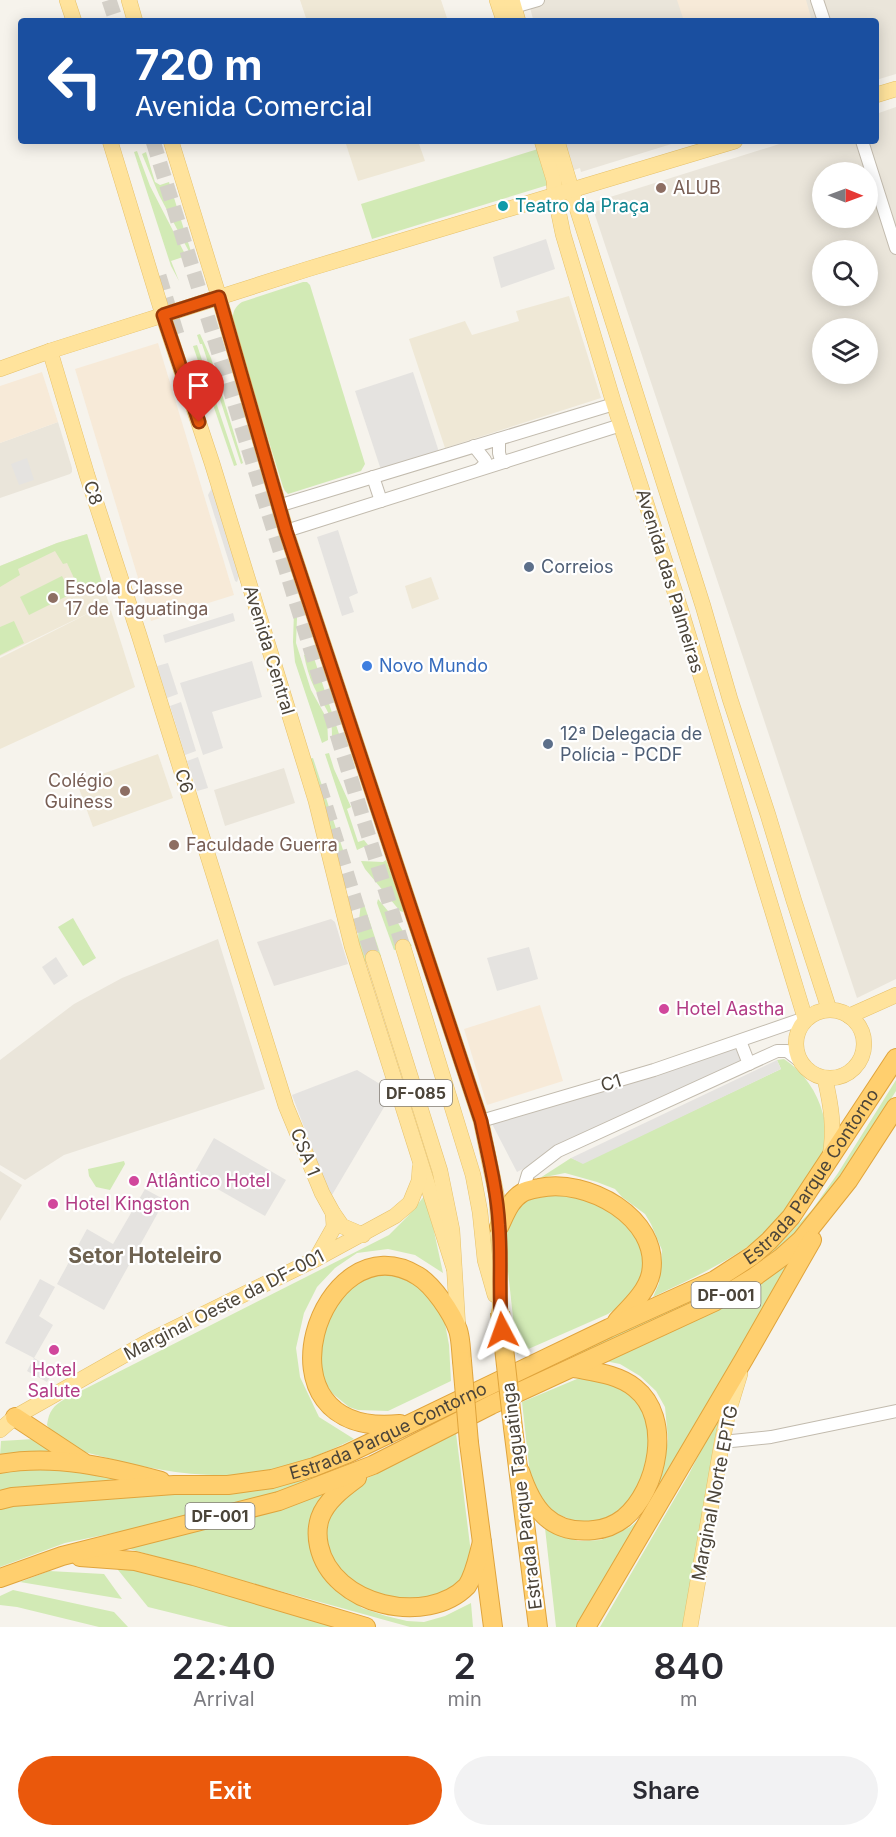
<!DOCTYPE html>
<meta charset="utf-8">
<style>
:root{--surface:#fff;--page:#f2f2f3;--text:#2b2b33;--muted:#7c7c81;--accent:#ea580c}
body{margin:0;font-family:Inter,sans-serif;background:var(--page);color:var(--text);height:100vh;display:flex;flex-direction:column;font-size:22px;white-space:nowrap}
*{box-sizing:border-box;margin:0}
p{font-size:20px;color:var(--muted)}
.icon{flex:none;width:33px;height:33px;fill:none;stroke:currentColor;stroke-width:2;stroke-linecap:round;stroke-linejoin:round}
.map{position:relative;height:1627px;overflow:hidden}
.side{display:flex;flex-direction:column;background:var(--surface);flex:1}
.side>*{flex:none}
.guide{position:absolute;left:18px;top:18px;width:861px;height:126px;border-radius:6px;box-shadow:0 3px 15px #0003;background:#1a4fa0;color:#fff;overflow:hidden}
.needle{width:39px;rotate:91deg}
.controls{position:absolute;left:812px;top:162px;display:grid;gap:12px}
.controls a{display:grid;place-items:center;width:66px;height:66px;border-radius:50%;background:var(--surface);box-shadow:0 3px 15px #0003;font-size:30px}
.pin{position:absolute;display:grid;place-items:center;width:51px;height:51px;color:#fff;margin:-62px -26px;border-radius:50% 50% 50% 0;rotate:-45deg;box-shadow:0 0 6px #0007}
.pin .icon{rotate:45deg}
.me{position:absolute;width:66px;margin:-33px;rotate:356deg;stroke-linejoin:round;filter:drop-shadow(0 0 4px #0008)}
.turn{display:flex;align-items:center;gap:21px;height:126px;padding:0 18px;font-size:27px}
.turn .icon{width:78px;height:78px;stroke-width:2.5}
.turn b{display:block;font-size:42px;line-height:51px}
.eta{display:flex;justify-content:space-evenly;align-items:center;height:102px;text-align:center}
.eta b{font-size:36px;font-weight:600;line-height:42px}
.button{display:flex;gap:12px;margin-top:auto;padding:12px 18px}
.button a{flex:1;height:69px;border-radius:36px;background:var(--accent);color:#fff;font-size:24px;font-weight:600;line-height:69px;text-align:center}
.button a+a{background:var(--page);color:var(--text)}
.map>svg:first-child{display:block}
.residential{fill:#eae5da;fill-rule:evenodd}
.commercial{fill:#f7ead8}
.industrial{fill:#e6e2dd}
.education{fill:#efe8d6}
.green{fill:#d2eab5}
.parking{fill:#e5e3e0}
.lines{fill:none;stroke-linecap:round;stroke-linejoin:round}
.major-tunnel{stroke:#d4d0c8;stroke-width:15;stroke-dasharray:15 8;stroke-linecap:butt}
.minor-casing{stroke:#c2bbae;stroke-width:14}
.major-casing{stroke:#e6c16a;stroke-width:16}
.highway-casing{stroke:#e0a43c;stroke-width:20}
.minor{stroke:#fff;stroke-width:12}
.major{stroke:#ffe39c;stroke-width:15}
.highway{stroke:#ffcf6e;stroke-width:18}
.highway-bridge-casing{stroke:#e0a43c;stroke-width:20;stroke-linecap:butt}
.highway-bridge{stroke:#ffcf6e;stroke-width:18}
.route-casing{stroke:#983908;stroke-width:15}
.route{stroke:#ea580c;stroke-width:10}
.education-dot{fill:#8d6e63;stroke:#fff;stroke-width:2}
.culture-dot{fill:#0f9aa8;stroke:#fff;stroke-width:2}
.service-dot{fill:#5c6f8a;stroke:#fff;stroke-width:2}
.shop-dot{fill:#3f7fe0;stroke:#fff;stroke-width:2}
.hotel-dot{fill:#d1479c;stroke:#fff;stroke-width:2}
.labels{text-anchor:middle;stroke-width:4.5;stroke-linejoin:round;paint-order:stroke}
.shield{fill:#fff;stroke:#817c74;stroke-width:1.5}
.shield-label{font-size:16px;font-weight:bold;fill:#4b4439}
.education-label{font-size:18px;fill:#785e54;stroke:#fff;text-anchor:start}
.culture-label{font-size:18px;fill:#0d838f;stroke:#fff;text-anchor:start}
.street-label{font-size:18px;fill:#4b4439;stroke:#fff}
.service-label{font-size:18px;fill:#4e5e75;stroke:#fff;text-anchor:start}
.shop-label{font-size:18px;fill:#366cbe;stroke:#fff;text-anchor:start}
.hotel-label{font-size:18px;fill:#b23c85;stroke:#fff;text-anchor:start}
.quarter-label{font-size:21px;font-weight:bold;fill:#6e6250;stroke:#fff}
</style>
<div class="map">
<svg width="896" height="1627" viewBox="0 0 896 1627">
<rect width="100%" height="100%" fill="#f6f3ec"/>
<g class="residential">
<path d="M528 0H896V74L876 80V21H530L533 19Z"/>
<path d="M896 107V979L857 998 591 203 789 141H876V114ZM822 172H867V218H822ZM822 250H867V296H822ZM822 328H867V374H822Z"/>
<path d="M565 141H681L581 172 580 168 574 170Z"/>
<path d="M58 422 72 468V472L70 474 0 498V443Z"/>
<path d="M284 768 295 803 225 826 214 790Z"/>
<path d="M218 939 265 1089 64 1155 25 1180 0 1165V1060L74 1004 122 978Z"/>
<path d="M0 1171 22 1185 0 1221Z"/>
</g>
<g class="commercial">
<path d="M677 0H806L812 21H684Z"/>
<path d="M158 343 234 595 151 621 75 369Z"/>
<path d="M42 372 58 422 0 443V386Z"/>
<path d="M540 1005 563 1081 487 1105 464 1029Z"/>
</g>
<path class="industrial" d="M331 919 335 922 348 964 274 986 257 942Z"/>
<g class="education">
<path d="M300 0H441L448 21H307Z"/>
<path d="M345 141H418L425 161 358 181Z"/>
<path d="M569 296 601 398 445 448 409 339 465 321 472 335 519 321 516 311Z"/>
<path d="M87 534 135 687 0 749V658L99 608 0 656V566L57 543Z"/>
<path d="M431 577 439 599 412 609 405 586Z"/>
<path d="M158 754 173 798 93 827 77 783Z"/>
</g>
<g class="green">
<path d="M538 149 548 185 372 239 361 204Z"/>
<path d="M137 151 150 186 186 256 171 261 179 281 171 266 134 152Z"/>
<path d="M146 152 155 182 160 185 169 182 194 261 159 195 142 154Z"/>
<path d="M303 282H307L310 285 365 464 361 471 288 494 285 491 283 487 233 325C232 315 233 308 242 302Z"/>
<path d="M200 334 211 358 243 463 241 464 202 344H200L197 335Z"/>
<path d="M197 345 237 465 234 466 193 346Z"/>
<path d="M87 534 102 583 80 591 67 563 63 564 55 551 18 569 20 575 0 587V566L57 543Z"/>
<path d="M62 576 71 594 29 615 20 597Z"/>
<path d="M294 611 297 618 296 643 311 690 327 719 328 740 322 743 295 662 293 642Z"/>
<path d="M14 621 24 643 0 655V627Z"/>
<path d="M312 652 340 737 332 739C333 711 325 710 314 687 309 677 306 665 304 655Z"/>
<path d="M329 753 334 769 351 807 347 809 358 842 364 840 368 845 357 850 325 754Z"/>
<path d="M313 758 344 853 339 854 336 862 308 759Z"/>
<path d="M386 860 403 909V912L400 911 365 869 361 861 383 862Z"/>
<path d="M378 899 398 923 412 946 394 950 377 903Z"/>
<path d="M361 902 364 904 381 956 363 963C355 943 359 923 361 902Z"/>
<path d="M73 918 96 958 83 966 58 927Z"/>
<path d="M784 1059C804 1072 817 1092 823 1114 832 1146 826 1155 809 1182 803 1191 798 1201 791 1209 754 1251 703 1273 653 1297L659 1283 662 1250 651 1224 645 1214 622 1197 615 1189 597 1182 565 1173 540 1178 571 1158 583 1163 781 1069 777 1060Z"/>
<path d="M896 1080V1091L819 1213 762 1267 685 1308 521 1379 285 1492 147 1526 65 1543 0 1567V1505L282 1482 756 1262 782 1241 812 1210 838 1173Z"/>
<path d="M124 1161 125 1164 110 1190 96 1187 89 1176 88 1169Z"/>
<path d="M573 1190 634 1225 646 1262 638 1288 623 1304 608 1314 517 1354 504 1235 518 1206 529 1198Z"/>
<path d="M426 1194 443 1273 415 1255 388 1249 357 1253 335 1268 317 1287 304 1313 296 1348 300 1377 319 1417 354 1439C324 1453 296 1466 264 1472 209 1481 152 1470 100 1456 90 1453 78 1451 69 1447 59 1443 52 1433 47 1425 49 1411 53 1406 65 1399L389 1235 408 1216Z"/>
<path d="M824 1217 581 1627H556L545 1528 578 1541 601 1540 630 1527 641 1518 656 1490 664 1464 668 1439 665 1407 656 1391 640 1376 620 1364 600 1360 698 1315Z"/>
<path d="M365 1274 409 1275 443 1312 449 1345 451 1381 388 1411 358 1410 349 1407 332 1393 324 1381 318 1359 327 1314Z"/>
<path d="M584 1376 636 1394 653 1429 647 1472 624 1509 604 1521 581 1523 567 1518 552 1512 543 1503 531 1484 522 1402Z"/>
<path d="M731 1390 685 1627H600L689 1474Z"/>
<path d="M456 1433 470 1545V1560L467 1567 457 1586 444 1597 387 1600 349 1579 339 1568 328 1549 325 1533 327 1516 354 1485Z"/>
<path d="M34 1439 64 1456H0L1 1441Z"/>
<path d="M63 1466 132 1481 0 1493V1468Z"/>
<path d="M325 1488 313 1522 334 1587 362 1608 386 1616 407 1621 424 1622 445 1616 471 1603 473 1627H410L122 1547Z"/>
<path d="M114 1565 146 1569 350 1627H229L148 1607Z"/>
<path d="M49 1571 104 1574 122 1599 20 1582Z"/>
<path d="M13 1590 114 1612 128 1627H99L17 1607 0 1605V1596Z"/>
</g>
<g class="parking">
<path d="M546 239 555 269 501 288 493 257Z"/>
<path d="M413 372 439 452 381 470 355 391Z"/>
<path d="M27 458 34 480 19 485 11 464Z"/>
<path d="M213 486 240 574 237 582 235 581 208 495Z"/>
<path d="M338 530 358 593 349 597 354 612 342 616 317 537Z"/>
<path d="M233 613 235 621 165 643 163 635Z"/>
<path d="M252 661 262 697 212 712 223 748 203 755 180 683Z"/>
<path d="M168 663 178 694 167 698 157 666Z"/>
<path d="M181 702 196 751 185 755 170 706Z"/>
<path d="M198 757 208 788 197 791 187 761Z"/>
<path d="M529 947 538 979 497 991 487 958Z"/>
<path d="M56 957 68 976 54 985 42 967Z"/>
<path d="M745 1046 749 1057 567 1146 517 1172 490 1120Z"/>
<path d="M777 1060 781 1069 583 1164 571 1158Z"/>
<path d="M357 1070 393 1092 332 1195 328 1191 292 1095Z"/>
<path d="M214 1138 286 1180 265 1216 193 1175Z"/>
<path d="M145 1189 165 1200 104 1310 57 1284 87 1229 113 1244Z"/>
<path d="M40 1279 55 1287 39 1316 53 1325 34 1358 54 1370 47 1382 27 1371 34 1358 5 1343Z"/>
</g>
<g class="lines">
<g class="major-tunnel">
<path d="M109 0 116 21"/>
<path d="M153 141 403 947"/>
<path d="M159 276 179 341"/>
<path d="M319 785 373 958"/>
</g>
<g class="minor-casing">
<g id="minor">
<path d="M817 0 824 21"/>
<path d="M507 9 538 0"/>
<path d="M862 141 896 248"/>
<path d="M499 439V453L501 460 505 462"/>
<path d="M474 446 485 460 484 465 480 469"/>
<path d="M373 477 381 501"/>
<path d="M278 506 614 404"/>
<path d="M286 531 621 425"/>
<path d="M740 1041 749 1064"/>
<path d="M481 1121 654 1070 805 1018"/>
<path d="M523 1191 528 1174 558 1151 777 1051H787L800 1061"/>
<path d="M722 1442 771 1437 896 1411"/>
</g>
</g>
<g class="major-casing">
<g id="major">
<path d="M67 0 74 21"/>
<path d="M129 0 135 21"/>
<path d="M497 0 504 21"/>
<path d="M512 0 518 21"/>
<path d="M876 95 896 89"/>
<path d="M110 141 163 315 212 463 316 801 352 946 454 1268"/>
<path d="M171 141 219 297 286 531 481 1121 497 1198 500 1260V1312"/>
<path d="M542 141 554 180 555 195 563 234 614 404 681 611 805 1018"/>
<path d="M557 141 576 205 703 606 730 699 768 815 794 901 829 1009"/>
<path d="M50 351 87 475 139 635 286 1106 322 1193 333 1213 342 1226 363 1235"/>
<path d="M0 369 50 351 308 269 735 141"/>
<path d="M403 947 473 1175 480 1212 485 1260 495 1295"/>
<path d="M373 958 440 1171 452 1230 458 1328"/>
<circle cx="830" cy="1044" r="34"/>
<path d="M849 1016 896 995"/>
<path d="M825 1079C831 1105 835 1129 830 1156"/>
<path d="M316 1259 334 1227 333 1213"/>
<path d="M0 1430 15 1417 151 1340 316 1259 395 1216 410 1203 419 1181 420 1167"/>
<path d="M690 1627 722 1442 728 1413 740 1374"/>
</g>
</g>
<g class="highway-casing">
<g id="highway">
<path d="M499 1227C505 1215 510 1200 522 1193 527 1190 534 1189 539 1188 586 1177 661 1218 651 1273 647 1292 630 1307 617 1321"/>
<path d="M15 1417 83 1462"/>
<path d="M400 1424C246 1440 322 1216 418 1276 433 1285 452 1313 458 1330 461 1339 461 1352 462 1361"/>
<path d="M513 1428 538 1627"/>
<path d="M469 1443 493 1627"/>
<path d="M0 1464C54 1454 109 1467 161 1481"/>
<path d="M520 1471C532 1508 550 1535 594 1530 605 1529 615 1525 624 1518 658 1490 673 1418 635 1388 618 1374 594 1372 574 1368"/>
<path d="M357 1478C342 1489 326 1501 320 1518 317 1527 317 1537 319 1546 332 1606 427 1627 467 1586 475 1574 478 1556 482 1542"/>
<path id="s1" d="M0 1500 12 1497 174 1485H228L272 1479 314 1467 347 1454 609 1328 715 1280 752 1256 769 1241 791 1217 896 1058"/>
<path d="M80 1557 135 1561 194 1576 366 1627"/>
<path d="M0 1578 62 1556 279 1501 373 1465 491 1405 714 1302 753 1278 782 1257 801 1240 848 1181 896 1107"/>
<path d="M586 1627 744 1359 812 1240"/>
</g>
</g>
<use href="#minor" class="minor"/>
<use href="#major" class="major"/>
<use href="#highway" class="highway"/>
<g class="highway-bridge-casing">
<g id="highway-bridge">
<path d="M500 1312 513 1428"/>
<path d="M462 1361 469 1443"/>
</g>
</g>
<use href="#highway-bridge" class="highway-bridge"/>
</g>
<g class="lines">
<g class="route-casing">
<path id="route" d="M199 422 163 315 219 297 286 531 481 1121C488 1155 497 1189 499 1225 502 1260 498 1295 502 1330"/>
</g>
<use href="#route" class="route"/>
</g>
<g class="education-dot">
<circle cx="661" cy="188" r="6"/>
<circle cx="53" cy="598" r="6"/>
<circle cx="125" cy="791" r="6"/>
<circle cx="174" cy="845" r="6"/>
</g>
<circle class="culture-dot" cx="503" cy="206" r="6"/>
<g class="service-dot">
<circle cx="529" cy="567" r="6"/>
<circle cx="548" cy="744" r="6"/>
</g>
<circle class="shop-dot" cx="367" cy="666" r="6"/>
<g class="hotel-dot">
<circle cx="664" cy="1009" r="6"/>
<circle cx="134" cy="1181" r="6"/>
<circle cx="53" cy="1204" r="6"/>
<circle cx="54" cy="1350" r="6"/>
</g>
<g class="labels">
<g class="shield">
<rect x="380" y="1080" width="72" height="26" rx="4.5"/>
<rect x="691.5" y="1282" width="69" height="26" rx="4.5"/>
<rect x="185.5" y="1503" width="69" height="26" rx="4.5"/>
</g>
<g class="shield-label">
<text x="416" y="1099">DF-085</text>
<text x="726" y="1301">DF-001</text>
<text x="220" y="1522">DF-001</text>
</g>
<g class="education-label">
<text x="673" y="194">ALUB</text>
<text x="65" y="594">Escola Classe<tspan x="65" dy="21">17 de Taguatinga</tspan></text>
<text x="113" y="787" text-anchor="end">Colégio<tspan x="113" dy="21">Guiness</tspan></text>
<text x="186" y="851">Faculdade Guerra</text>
</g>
<g class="culture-label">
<text x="515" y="212">Teatro da Praça</text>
</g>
<g class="street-label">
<text transform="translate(93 493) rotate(72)" y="6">C8</text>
<text transform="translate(670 581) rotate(73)" y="6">Avenida das Palmeiras</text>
<text transform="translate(269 650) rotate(73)" y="6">Avenida Central</text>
<text transform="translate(184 781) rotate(73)" y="6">C6</text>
<text transform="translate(611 1083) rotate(-17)" y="6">C1</text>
<text transform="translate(305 1152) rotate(68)" y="6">CSA 1</text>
<text dy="6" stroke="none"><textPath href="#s1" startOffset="903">Estrada Parque Contorno</textPath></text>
<text transform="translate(224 1305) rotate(-27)" y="6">Marginal Oeste da DF-001</text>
<text dy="6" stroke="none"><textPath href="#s1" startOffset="399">Estrada Parque Contorno</textPath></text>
<text transform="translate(715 1493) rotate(-79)" y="6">Marginal Norte EPTG</text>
<text transform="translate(522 1496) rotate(-97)" y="6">Estrada Parque Taguatinga</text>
</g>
<g class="service-label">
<text x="541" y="573">Correios</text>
<text x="560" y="740">12ª Delegacia de<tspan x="560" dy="21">Polícia - PCDF</tspan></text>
</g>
<g class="shop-label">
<text x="379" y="672">Novo Mundo</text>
</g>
<g class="hotel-label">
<text x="676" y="1015">Hotel Aastha</text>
<text x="146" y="1187">Atlântico Hotel</text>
<text x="65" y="1210">Hotel Kingston</text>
<text x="54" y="1376" text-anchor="middle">Hotel<tspan x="54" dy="21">Salute</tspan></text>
</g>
<g class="quarter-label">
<text x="145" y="1263">Setor Hoteleiro</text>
</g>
</g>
</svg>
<div class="controls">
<a><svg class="needle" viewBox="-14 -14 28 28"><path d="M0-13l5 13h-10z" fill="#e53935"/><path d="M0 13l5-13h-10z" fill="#7c7c81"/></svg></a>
<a><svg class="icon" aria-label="search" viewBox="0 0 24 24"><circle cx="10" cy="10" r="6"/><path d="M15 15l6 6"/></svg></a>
<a><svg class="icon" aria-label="layers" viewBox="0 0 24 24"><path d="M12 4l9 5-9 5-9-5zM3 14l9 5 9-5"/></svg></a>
</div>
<div class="pin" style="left:199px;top:422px;background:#d93025"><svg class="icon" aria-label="arrive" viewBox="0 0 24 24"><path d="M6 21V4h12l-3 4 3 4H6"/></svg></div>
<svg class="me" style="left:502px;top:1330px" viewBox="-20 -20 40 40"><path d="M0-17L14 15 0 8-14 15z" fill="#ea580c" stroke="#fff" stroke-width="4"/></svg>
<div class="guide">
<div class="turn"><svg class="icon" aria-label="left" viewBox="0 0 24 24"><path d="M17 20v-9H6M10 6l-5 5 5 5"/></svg><div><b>720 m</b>Avenida Comercial</div></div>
</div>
</div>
<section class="side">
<div class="eta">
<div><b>22:40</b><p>Arrival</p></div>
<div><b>2</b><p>min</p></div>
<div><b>840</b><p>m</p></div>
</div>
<div class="button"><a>Exit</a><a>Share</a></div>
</section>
